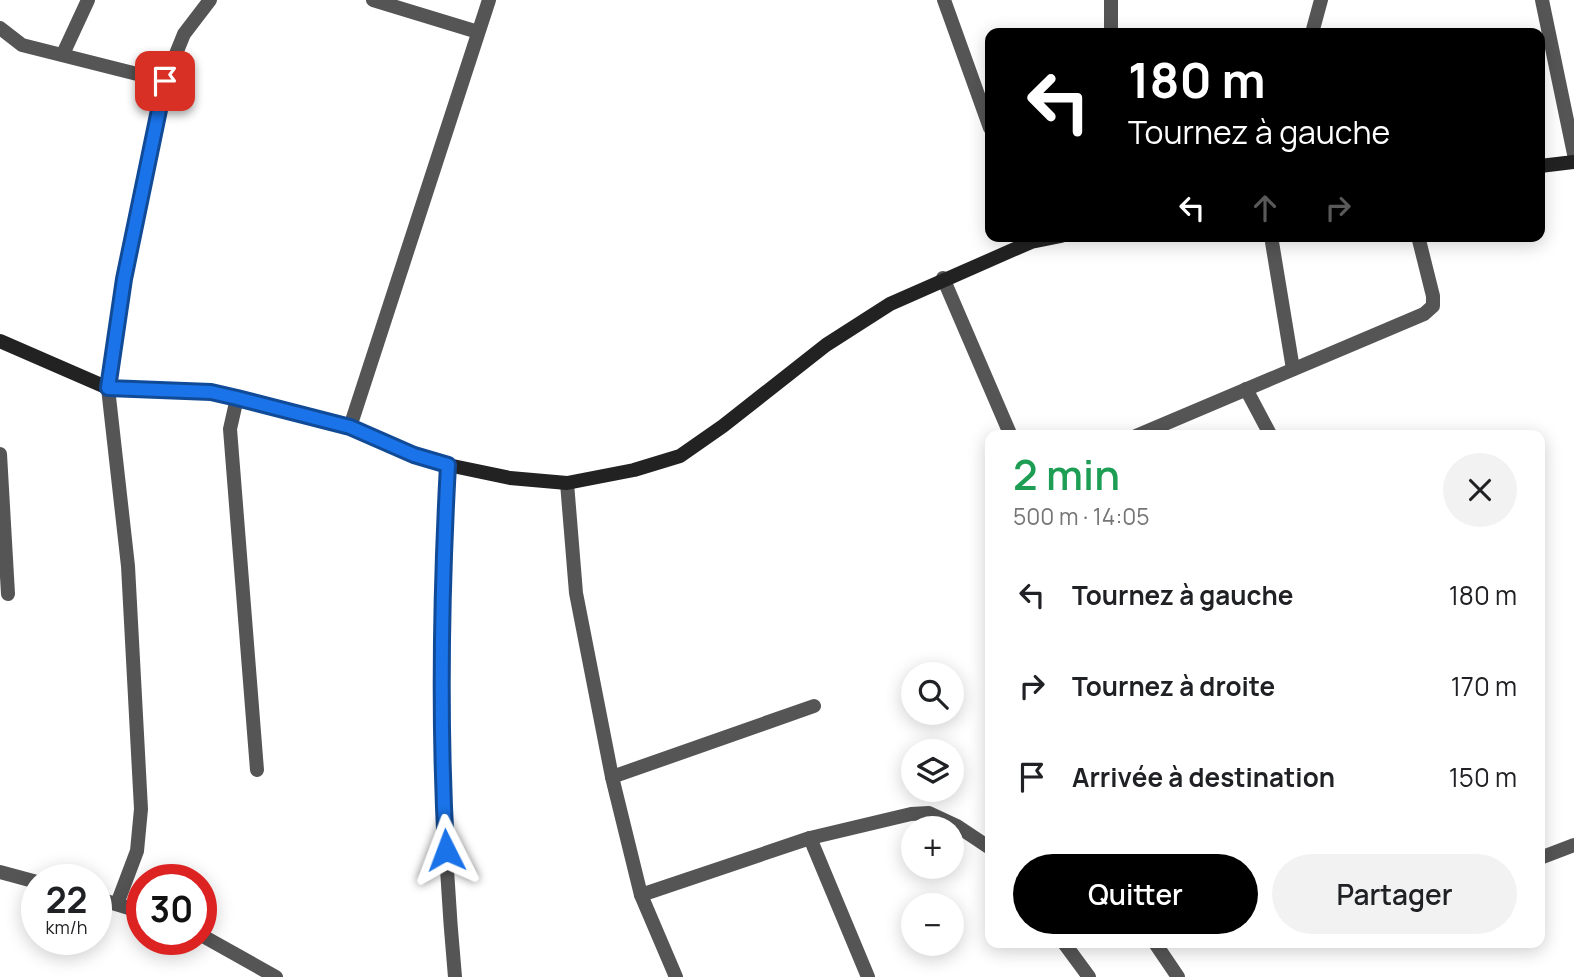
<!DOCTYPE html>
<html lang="fr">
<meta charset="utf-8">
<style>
:root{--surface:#fff;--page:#f2f2f2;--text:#202124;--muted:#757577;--accent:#000}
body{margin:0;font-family:Manrope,sans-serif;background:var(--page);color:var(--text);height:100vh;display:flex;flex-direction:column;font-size:26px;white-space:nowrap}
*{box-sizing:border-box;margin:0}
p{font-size:23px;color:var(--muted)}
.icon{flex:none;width:38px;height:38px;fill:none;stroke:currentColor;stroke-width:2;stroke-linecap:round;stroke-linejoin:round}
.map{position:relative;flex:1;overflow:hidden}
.side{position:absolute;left:985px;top:430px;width:560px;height:518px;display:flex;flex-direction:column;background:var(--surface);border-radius:14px;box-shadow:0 4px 18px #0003}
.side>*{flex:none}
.top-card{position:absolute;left:985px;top:28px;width:560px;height:214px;border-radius:14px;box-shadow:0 4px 18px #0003;background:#000;color:#fff;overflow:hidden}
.buttons{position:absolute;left:901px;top:662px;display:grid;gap:14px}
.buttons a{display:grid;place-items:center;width:63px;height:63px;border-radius:50%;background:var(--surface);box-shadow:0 4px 18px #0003;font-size:35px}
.speed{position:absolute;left:21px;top:864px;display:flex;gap:14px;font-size:35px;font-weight:700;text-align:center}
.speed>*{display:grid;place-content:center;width:91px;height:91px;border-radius:50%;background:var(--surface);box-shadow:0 4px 18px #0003;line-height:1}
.speed small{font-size:18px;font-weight:400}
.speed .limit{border:10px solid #d22;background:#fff;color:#111}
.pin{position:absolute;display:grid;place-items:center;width:60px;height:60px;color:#fff;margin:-30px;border-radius:14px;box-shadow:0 4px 10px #0006}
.me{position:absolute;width:77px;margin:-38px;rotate:357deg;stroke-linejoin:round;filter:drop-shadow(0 0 5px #0008)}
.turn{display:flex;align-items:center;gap:24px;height:147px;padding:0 28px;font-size:32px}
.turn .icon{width:91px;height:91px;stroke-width:2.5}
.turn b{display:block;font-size:49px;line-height:60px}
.lanes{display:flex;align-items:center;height:66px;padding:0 28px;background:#0003;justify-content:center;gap:35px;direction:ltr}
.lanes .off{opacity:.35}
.round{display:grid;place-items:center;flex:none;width:74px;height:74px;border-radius:37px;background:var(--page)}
.headline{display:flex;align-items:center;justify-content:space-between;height:119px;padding:0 28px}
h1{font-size:42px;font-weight:600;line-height:52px;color:#1e9e55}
.primary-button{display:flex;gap:14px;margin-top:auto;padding:14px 28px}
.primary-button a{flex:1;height:80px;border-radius:42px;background:var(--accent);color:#fff;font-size:28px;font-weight:600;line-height:80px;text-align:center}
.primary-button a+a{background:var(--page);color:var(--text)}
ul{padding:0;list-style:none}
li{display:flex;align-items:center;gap:21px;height:91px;padding:0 28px}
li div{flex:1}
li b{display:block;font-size:26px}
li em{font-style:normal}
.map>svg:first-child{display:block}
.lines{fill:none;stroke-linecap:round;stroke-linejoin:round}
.street{stroke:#555;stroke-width:14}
.secondary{stroke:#222;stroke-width:14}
.route-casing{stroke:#114b97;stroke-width:18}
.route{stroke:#1a73e8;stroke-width:12}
</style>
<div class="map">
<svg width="1574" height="977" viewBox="0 0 1574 977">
<rect width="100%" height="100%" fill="#fff"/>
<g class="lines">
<g class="street">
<path d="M373 0 478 32"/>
<path d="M944 0 990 128"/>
<path d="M1111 0V33"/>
<path d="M1542 0 1574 154"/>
<path d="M0 28 22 45 165 81"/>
<path d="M1312 33 1321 0"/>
<path d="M63 54 88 0"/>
<path d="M1271 236 1293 369"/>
<path d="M943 278 1011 436"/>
<path d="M1246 389 1271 436"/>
<path d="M237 398 230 429 257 770"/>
<path d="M350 427 489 0"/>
<path d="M1136 436 1424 314 1433 306V296L1418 236"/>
<path d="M0 454 8 594"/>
<path d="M448 465C439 636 439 806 455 977"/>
<path d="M567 483 576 593 612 777 641 895 676 977"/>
<path d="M612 777 814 706"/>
<path d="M810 838 868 977"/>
<path d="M1540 858 1574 845"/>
<path d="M0 872 37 882"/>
<path d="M641 895 810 838 911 814 929 813 957 826 990 848"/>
<path d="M96 898 142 912"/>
<path d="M117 904 137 851 141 809 128 566 108 388 124 279 165 81 184 34 210 0"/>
<path d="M201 935 276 977"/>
<path d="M1064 943 1089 977"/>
<path d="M1155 943 1178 977"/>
</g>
<g class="secondary">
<path d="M1540 166 1574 162"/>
<path d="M0 341 108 388 211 392 350 427 413 455 448 465 510 478 567 483 634 470 680 456 723 426 826 345 890 304 1031 242 1061 236"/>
</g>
</g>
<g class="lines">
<g class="route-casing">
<path id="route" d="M165 81 124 279 108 388 211 392 237 398 350 427 414 455 448 465C441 594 439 722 446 850"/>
</g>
<use href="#route" class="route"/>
</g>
</svg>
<div class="buttons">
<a><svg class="icon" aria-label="search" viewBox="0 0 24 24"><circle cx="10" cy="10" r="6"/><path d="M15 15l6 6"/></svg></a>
<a><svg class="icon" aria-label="layers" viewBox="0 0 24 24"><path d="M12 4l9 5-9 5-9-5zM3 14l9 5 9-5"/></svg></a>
<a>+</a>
<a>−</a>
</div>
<div class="speed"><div>22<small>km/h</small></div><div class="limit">30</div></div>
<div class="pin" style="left:165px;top:81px;background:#d93025"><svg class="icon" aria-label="arrive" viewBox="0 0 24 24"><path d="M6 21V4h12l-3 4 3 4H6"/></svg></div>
<svg class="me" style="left:446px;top:850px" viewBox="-20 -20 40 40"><path d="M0-17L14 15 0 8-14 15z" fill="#1a73e8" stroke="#fff" stroke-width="4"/></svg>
<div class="top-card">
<div class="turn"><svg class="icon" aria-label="left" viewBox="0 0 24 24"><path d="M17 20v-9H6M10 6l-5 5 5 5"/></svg><div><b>180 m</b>Tournez à gauche</div></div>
<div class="lanes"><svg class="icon" aria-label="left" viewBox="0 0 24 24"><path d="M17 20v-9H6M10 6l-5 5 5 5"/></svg><svg class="icon off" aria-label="ahead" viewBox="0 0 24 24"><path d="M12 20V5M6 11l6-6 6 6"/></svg><svg class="icon off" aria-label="right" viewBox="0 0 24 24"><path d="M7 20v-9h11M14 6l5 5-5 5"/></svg></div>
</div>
<section class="side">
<div class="headline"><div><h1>2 min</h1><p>500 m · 14:05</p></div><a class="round"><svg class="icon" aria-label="close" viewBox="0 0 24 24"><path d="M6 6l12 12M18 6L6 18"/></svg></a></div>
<ul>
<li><svg class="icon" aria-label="left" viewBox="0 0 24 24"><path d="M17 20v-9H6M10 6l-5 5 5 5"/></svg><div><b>Tournez à gauche</b></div><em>180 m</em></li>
<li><svg class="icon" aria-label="right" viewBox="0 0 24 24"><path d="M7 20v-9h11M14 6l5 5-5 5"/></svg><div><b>Tournez à droite</b></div><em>170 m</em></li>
<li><svg class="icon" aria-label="arrive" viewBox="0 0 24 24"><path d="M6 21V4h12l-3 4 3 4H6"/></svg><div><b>Arrivée à destination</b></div><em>150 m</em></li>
</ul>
<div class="primary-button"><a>Quitter</a><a>Partager</a></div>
</section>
</div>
